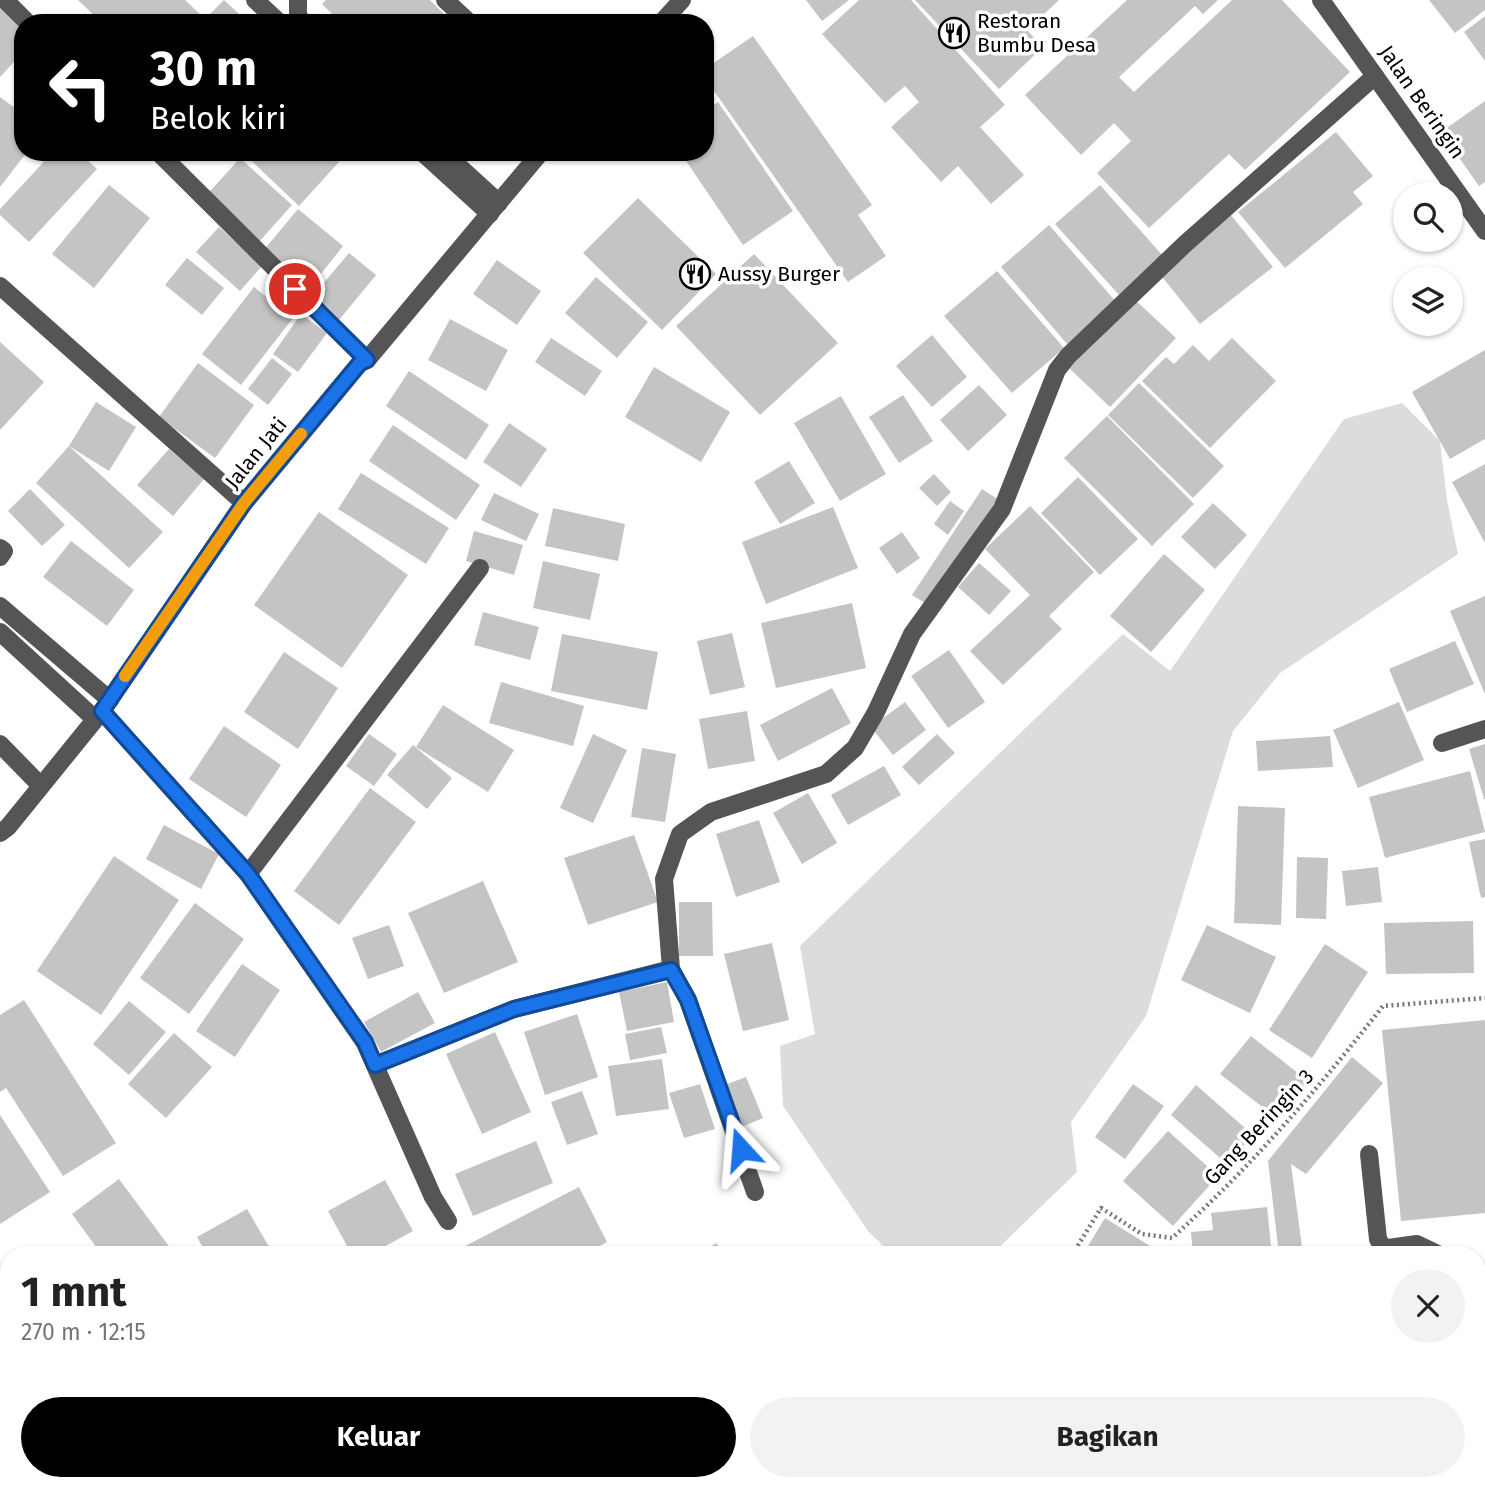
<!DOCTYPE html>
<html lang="id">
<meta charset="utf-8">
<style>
:root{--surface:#fff;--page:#f2f2f2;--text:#222;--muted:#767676;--accent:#000}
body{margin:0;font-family:"Fira Sans",sans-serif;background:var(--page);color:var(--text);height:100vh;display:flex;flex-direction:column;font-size:26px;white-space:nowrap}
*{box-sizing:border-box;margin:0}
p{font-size:23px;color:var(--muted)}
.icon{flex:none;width:38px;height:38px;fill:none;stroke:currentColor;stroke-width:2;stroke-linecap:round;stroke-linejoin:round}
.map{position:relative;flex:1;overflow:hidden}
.side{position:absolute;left:0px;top:1246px;width:1486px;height:245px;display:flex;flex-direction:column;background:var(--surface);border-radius:28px 28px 0 0;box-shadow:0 2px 5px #0004}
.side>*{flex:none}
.hud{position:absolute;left:14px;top:14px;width:700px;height:147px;border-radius:28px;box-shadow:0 2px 5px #0004;background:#000;color:#fff;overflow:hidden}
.tools{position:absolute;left:1393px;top:182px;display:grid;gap:14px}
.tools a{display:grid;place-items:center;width:70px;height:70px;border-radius:50%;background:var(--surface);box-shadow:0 2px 5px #0004;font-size:35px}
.pin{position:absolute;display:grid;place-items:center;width:60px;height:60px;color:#fff;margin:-30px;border:4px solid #fff;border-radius:50%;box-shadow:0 2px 7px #0007}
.me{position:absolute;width:77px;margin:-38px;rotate:341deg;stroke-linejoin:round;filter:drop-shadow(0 0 5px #0008)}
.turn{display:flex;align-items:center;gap:24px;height:147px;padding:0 21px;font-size:32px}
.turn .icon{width:91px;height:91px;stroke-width:2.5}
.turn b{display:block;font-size:49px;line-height:60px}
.round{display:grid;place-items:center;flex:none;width:74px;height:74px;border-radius:37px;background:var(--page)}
.overview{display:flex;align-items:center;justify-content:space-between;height:119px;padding:0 21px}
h1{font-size:42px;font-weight:700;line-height:52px}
.button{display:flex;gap:14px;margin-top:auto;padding:14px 21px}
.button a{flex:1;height:80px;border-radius:42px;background:var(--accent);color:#fff;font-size:28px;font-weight:700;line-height:80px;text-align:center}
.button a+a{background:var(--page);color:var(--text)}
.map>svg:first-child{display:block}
.green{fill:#dcdcdc}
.building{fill:#c4c4c4}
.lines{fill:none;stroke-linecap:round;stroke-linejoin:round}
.path{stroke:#777;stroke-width:4.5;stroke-dasharray:2 3.5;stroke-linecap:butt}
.minor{stroke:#555;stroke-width:18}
.route-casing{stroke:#114b97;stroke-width:18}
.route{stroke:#1a73e8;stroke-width:12}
.slow{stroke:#f59e0b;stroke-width:12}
.labels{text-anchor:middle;stroke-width:7;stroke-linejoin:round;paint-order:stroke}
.poi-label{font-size:21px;fill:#000;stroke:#fff;text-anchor:start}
.street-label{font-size:21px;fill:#000;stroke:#fff}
</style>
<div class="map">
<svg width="1485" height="1491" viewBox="0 0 1485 1491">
<rect width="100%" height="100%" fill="#fff"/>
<path class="green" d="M1402 403 1440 441 1447 500 1458 554 1280 673 1233 731 1146 1016 1071 1122 1077 1172 991 1255H892L868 1231 783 1106 780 1046 815 1034 800 946 1123 634 1170 671 1344 419Z"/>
<g class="building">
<path d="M78 0H185L205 19 224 0 249 23H102Z"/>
<path d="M326 0H430L450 20 447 23H341L322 4Z"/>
<path d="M806 0H849L822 21Z"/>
<path d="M859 0H911L1005 105 980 127 1024 175 991 204 958 166 941 182 891 127 919 102 905 86 885 103 822 34Z"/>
<path d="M915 0H1059L1027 30 1043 47 999 89Z"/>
<path d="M1127 0H1218L1203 14 1195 6 1119 77 1134 92 1232 0H1282L1350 72 1245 170 1229 154 1149 228 1097 173 1131 141 1114 123 1081 155 1025 95Z"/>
<path d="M1429 0H1485V10L1455 33Z"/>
<path d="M0 6 23 27V52L0 77Z"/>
<path d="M1485 16V61L1464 32Z"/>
<path d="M753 36 872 205 858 215 886 256 848 282 705 78V69Z"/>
<path d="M0 97 23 114V152H27L0 187Z"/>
<path d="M1485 101V182L1479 186 1441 132Z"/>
<path d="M718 102 793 211 743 245 680 152H705V111Z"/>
<path d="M1336 132 1373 176 1353 192 1363 204 1285 268 1238 212Z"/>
<path d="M53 152H78L97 169 29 242 0 215V209Z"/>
<path d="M242 152H348L299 206Z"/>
<path d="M240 158 292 205 257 244 205 197Z"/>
<path d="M109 185 150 218 94 288 52 254Z"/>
<path d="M1100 185 1163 256 1119 295 1055 224Z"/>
<path d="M638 198 716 274 662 330 583 253Z"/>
<path d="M298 209 343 246 309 289 263 251Z"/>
<path d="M1231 215 1273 267 1200 324 1159 273Z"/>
<path d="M1049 225 1117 303 1068 345 1001 267Z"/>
<path d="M219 227 262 266 240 291 196 252Z"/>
<path d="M349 253 376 275 339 320 312 297Z"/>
<path d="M754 254 838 343 760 415 676 326Z"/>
<path d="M187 258 224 288 202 315 165 285Z"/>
<path d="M497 260 541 291 517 325 473 294Z"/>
<path d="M997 271 1064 348 1012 393 944 316Z"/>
<path d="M596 277 648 322 617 358 565 313Z"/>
<path d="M254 287 293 318 241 385 202 354Z"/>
<path d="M1133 298 1176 338 1110 407 1067 366Z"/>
<path d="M301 314 327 333 298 372 273 354Z"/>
<path d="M450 319 508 350 486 391 428 360Z"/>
<path d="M932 335 967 377 932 407 896 366Z"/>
<path d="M551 338 602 371 585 396 535 362Z"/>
<path d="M1232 338 1276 381 1210 448 1142 381 1166 357 1174 364 1193 345 1209 361Z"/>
<path d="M0 342 44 382 0 430Z"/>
<path d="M1485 350V439L1450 459 1412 392Z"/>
<path d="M272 358 292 374 268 405 248 389Z"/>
<path d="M198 363 254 405 215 458 159 417Z"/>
<path d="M654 367 730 412 701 462 625 417Z"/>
<path d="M409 371 489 425 466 460 386 406Z"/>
<path d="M1139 383 1224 466 1193 498 1108 415Z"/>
<path d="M979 385 1007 415 968 451 940 420Z"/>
<path d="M903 395 933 441 899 463 869 417Z"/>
<path d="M841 396 886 474 840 501 794 423Z"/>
<path d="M96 402 136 427 109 471 69 446Z"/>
<path d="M1107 416 1194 504 1152 546 1064 458Z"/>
<path d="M509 423 547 449 521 487 483 462Z"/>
<path d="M393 425 480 485 456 520 369 461Z"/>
<path d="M69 446 163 532 129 568 36 483Z"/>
<path d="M169 449 204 479 173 516 137 485Z"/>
<path d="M789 461 815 503 780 524 754 482Z"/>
<path d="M1485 464V543L1452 482Z"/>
<path d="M361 473 449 528 426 564 338 509Z"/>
<path d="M934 474 951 492 937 506 919 488Z"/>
<path d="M1078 477 1138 539 1100 575 1041 513Z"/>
<path d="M30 489 65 525 42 546 8 511Z"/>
<path d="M982 489 999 500 928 605 912 595Z"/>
<path d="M494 493 539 514 526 541 481 520Z"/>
<path d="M950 501 964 511 948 535 934 524Z"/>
<path d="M1213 503 1247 535 1215 569 1181 537Z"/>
<path d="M1030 506 1094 572 1049 616 1062 629 1003 685 970 651 1030 595 985 549Z"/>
<path d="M833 507 858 568 766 604 742 542Z"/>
<path d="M553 508 625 524 618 561 545 546Z"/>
<path d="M319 512 408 575 342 668 254 605Z"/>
<path d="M474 531 523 545 514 575 466 561Z"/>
<path d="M902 532 920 558 897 574 879 548Z"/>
<path d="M71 541 134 590 107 626 43 577Z"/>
<path d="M1164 554 1205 590 1151 652 1110 616Z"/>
<path d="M543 561 600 574 590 620 533 608Z"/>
<path d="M979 563 1011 591 989 615 958 587Z"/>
<path d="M1485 596V694L1450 611Z"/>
<path d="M852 603 866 668 776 688 761 623Z"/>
<path d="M483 612 539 627 530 660 474 645Z"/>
<path d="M732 633 745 687 710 695 697 641Z"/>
<path d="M562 634 658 652 647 710 551 691Z"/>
<path d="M1455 641 1474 684 1407 712 1389 669Z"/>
<path d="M949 650 985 702 948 728 911 676Z"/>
<path d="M284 652 338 688 298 749 244 712Z"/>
<path d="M501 682 584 706 573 746 489 723Z"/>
<path d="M832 688 851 723 778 761 760 725Z"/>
<path d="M905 702 926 730 893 755 871 727Z"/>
<path d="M1399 702 1424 760 1358 788 1333 730Z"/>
<path d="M443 705 514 750 488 792 416 747Z"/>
<path d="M747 711 755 761 708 769 699 719Z"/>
<path d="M224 726 281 765 246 817 189 779Z"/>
<path d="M369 734 397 754 374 786 346 766Z"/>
<path d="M593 734 627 750 593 823 560 808Z"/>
<path d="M937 734 955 753 919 785 902 767Z"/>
<path d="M1330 736 1333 767 1258 771 1256 741Z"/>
<path d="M1485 744V799H1484L1469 749Z"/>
<path d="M413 745 452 778 427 809 387 775Z"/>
<path d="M642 748 676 754 665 822 631 817Z"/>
<path d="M884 766 901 795 848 825 831 795Z"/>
<path d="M1470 771 1485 832 1385 858 1369 797Z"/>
<path d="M370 788 416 822 339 925 294 891Z"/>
<path d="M808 793 837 843 802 864 773 813Z"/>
<path d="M1238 806 1285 808 1281 925 1234 923Z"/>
<path d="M759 820 780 882 736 897 716 834Z"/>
<path d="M164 825 219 854 201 889 146 859Z"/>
<path d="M634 835 658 902 588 925 564 858Z"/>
<path d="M1485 839V897L1481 898 1469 842Z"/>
<path d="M114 856 179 900 101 1015 37 971Z"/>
<path d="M1297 857 1328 858 1326 919 1296 918Z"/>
<path d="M1378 867 1382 902 1346 906 1342 871Z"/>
<path d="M483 881 518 962 444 993 408 913Z"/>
<path d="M679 902H712L713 956H679Z"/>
<path d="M195 903 244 939 189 1014 140 978Z"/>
<path d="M1473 921 1474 973 1386 974 1384 923Z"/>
<path d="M389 925 404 966 368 979 352 938Z"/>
<path d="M1207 925 1276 957 1250 1013 1181 980Z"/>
<path d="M772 943 789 1020 743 1031 724 954Z"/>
<path d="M1325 944 1368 972 1312 1058 1269 1030Z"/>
<path d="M242 964 280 990 235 1057 196 1031Z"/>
<path d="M667 982 674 1022 627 1031 619 992Z"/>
<path d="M418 992 435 1023 381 1052 364 1022Z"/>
<path d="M24 1000 116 1143 63 1176 6 1088 0 1092V1015Z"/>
<path d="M129 1001 166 1032 129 1075 93 1044Z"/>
<path d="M577 1014 598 1077 545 1095 524 1032Z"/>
<path d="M1485 1020V1213L1401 1221 1382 1030Z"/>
<path d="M661 1027 667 1053 630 1060 625 1034Z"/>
<path d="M495 1032 531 1112 482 1134 446 1054Z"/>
<path d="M174 1033 212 1067 166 1118 128 1084Z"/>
<path d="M1251 1036 1309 1082 1279 1120 1220 1074Z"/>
<path d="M1352 1057 1383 1083 1306 1174 1291 1164 1303 1255H1279L1268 1161Z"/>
<path d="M662 1059 669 1109 616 1116 608 1066Z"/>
<path d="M746 1077 763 1118 739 1128 722 1086Z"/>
<path d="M700 1084 715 1129 684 1138 669 1093Z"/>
<path d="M1133 1084 1164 1106 1125 1159 1095 1137Z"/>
<path d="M1196 1085 1253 1135 1227 1164 1171 1115Z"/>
<path d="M582 1091 598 1134 567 1145 551 1102Z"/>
<path d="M0 1115 50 1192 0 1224Z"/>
<path d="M1168 1131 1218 1176 1173 1226 1123 1181Z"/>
<path d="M536 1141 553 1183 473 1216 455 1174Z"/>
<path d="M119 1179 174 1253 172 1255H102L72 1214Z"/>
<path d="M385 1180 413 1231 369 1255H352L328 1211Z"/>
<path d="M579 1187 607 1242 583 1255H448Z"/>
<path d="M1267 1207 1272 1255H1193L1191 1232 1213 1230 1211 1213Z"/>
<path d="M247 1209 274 1255H207L197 1237Z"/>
<path d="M1105 1218 1155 1249 1152 1255H1103L1088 1246Z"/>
<path d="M716 1243 725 1255H699Z"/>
<path d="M1485 1310V1405L1477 1406V1311Z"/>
<path d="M0 1419 9 1436V1482H34L38 1491H0Z"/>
<path d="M60 1482H140L146 1491H66Z"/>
<path d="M166 1482H247L253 1491H172Z"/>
<path d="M271 1482H311L298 1491H277Z"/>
<path d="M327 1482H399L405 1491H333Z"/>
<path d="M417 1482H499L505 1491H423Z"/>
<path d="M780 1482H807L796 1491H786Z"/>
<rect x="1246" y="1482" width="65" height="9"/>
<path d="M1388 1482H1447L1448 1491H1389Z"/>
</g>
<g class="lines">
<path class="path" d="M1072 1255 1101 1208 1142 1234 1172 1238C1252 1166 1316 1091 1383 1006L1485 998"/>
<g class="minor">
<path d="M5 0 28 23"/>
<path d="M255 0 280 23"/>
<path d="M298 0V16L304 23"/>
<path d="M445 0 470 23"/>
<path d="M1321 0 1485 231"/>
<path d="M661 23 682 0"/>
<path d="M158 152 367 360"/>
<path d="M422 152 490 214"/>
<path d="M443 152 499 203"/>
<path d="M0 286 244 503"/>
<path d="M0 548 4 551 0 557"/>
<path d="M0 606 110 700"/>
<path d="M0 632 95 719"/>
<path d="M102 711 248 874 365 1043 433 1197 448 1221"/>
<path d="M1442 743 1485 729"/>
<path d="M0 744 40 785"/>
<path d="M0 833 8 827 102 711 244 503 360 363 367 360 541 152"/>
<path d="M248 874 480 568"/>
<path d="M375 1065 514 1009 671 969"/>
<path d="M1369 1154 1378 1239 1382 1246 1388 1248 1417 1244 1440 1255"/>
<path d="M755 1192 688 1000 671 969 664 879 680 834 711 812 826 774 855 748 876 712 912 634 1002 509 1057 370 1068 356 1185 244 1375 76"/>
<path d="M1477 1274 1485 1278"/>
<path d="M940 1482 943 1491"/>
<path d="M1208 1482 1209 1491"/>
</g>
</g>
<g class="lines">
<g class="route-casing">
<path id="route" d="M295 289 367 360 360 363 244 503 102 711 248 874 365 1042 375 1065 514 1009 671 970 688 1000 741 1149"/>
</g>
<use href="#route" class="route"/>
<path class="slow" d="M125 676 244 503 301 434"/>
</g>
<defs>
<g id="restaurant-ring" transform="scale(1.575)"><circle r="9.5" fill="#fff" stroke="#000" stroke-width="1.5"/><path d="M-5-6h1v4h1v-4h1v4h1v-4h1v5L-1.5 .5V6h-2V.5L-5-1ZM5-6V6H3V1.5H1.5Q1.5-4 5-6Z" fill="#000"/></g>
</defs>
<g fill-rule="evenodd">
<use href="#restaurant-ring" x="954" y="33"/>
<use href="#restaurant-ring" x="695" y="274"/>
</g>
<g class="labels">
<g class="poi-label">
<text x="977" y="28">Restoran<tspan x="977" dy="24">Bumbu Desa</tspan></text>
<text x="718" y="281">Aussy Burger</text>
</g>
<g class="street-label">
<text transform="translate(1422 102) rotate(55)" y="7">Jalan Beringin</text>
<text transform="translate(256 453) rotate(-51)" y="7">Jalan Jati</text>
<text transform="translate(1259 1127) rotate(-47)" y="7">Gang Beringin 3</text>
</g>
</g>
</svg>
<div class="tools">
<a><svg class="icon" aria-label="search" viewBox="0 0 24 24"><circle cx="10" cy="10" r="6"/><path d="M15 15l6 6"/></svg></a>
<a><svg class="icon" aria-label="layers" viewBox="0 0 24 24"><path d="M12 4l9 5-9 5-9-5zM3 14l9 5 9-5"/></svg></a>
</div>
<div class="pin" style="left:295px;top:289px;background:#d93025"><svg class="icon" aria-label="arrive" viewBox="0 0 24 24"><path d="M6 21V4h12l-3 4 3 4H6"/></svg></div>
<svg class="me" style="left:741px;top:1149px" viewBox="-20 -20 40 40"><path d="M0-17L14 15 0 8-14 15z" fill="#1a73e8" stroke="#fff" stroke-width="4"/></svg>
<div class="hud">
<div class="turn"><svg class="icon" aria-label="left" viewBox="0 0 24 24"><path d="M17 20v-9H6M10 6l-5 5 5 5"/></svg><div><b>30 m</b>Belok kiri</div></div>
</div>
<section class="side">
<div class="overview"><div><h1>1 mnt</h1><p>270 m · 12:15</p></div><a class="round"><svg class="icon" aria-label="close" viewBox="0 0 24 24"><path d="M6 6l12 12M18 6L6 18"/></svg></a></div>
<div class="button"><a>Keluar</a><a>Bagikan</a></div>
</section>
</div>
